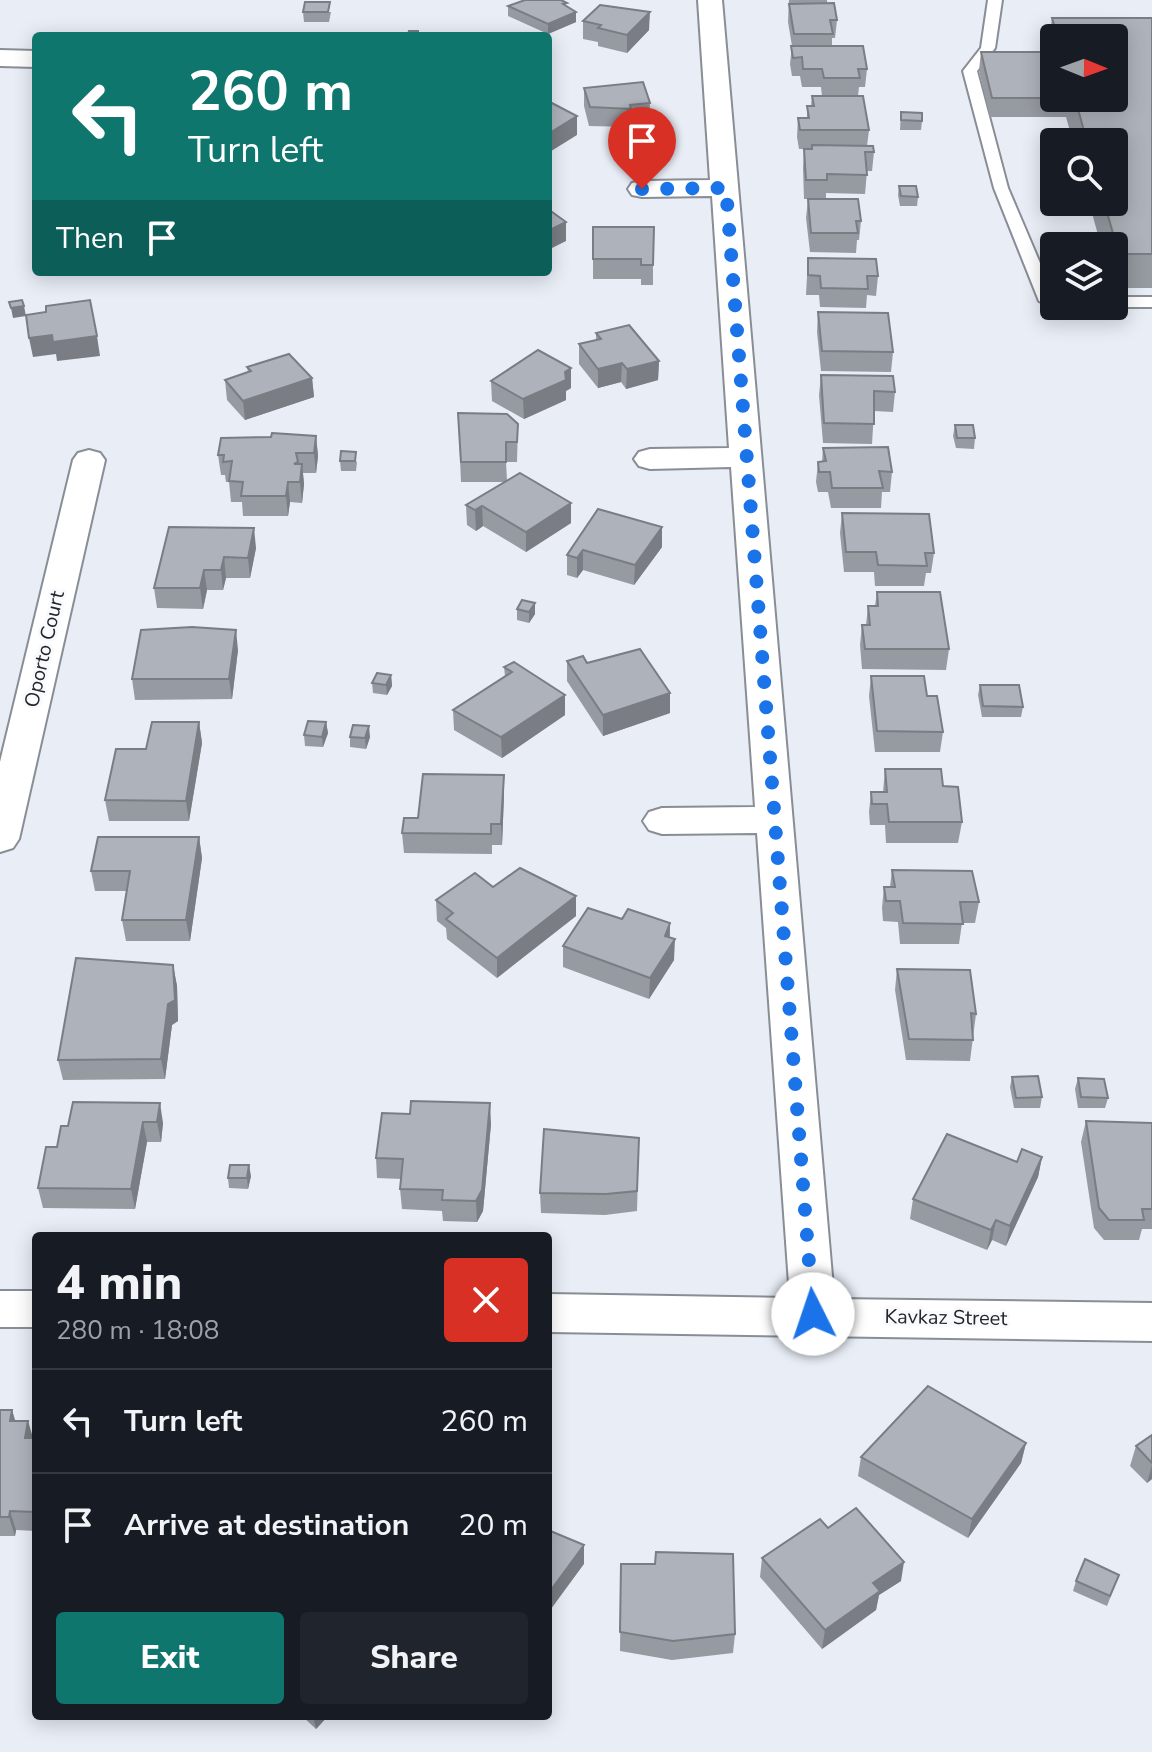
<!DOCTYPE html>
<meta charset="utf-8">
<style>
:root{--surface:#171b24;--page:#20242c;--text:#f1f3f6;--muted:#9ea1a6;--line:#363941;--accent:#0f766e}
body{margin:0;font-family:"Nunito Sans",sans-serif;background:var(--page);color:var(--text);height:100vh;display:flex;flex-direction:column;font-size:30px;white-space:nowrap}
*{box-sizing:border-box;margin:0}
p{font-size:26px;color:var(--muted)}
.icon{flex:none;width:44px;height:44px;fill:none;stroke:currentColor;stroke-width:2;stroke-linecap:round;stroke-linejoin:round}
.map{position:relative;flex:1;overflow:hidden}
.drawer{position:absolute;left:32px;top:1232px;width:520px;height:488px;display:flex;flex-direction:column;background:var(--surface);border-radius:8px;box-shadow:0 4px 20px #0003}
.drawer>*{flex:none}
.guide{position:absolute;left:32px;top:32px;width:520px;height:244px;border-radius:8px;box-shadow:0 4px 20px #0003;background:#0f766e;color:#fff;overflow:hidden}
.needle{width:52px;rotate:91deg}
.buttons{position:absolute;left:1040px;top:24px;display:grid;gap:16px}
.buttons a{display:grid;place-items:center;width:88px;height:88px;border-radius:8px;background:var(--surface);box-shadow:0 4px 20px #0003;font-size:40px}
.pin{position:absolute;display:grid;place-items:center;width:68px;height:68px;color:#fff;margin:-82px -34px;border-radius:50% 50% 50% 0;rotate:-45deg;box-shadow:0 0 8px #0007}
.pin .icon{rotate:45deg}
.me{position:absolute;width:88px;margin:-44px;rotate:356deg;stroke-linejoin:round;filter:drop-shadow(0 0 6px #0008)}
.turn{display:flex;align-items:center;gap:28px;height:168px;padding:0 24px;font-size:36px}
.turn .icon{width:104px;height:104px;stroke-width:2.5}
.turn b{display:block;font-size:56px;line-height:68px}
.then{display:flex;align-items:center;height:76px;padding:0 24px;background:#0003;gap:16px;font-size:30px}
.round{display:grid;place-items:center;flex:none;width:84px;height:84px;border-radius:8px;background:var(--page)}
.headline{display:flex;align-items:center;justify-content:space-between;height:136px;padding:0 24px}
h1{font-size:48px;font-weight:800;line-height:60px}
.button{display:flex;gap:16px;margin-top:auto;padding:16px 24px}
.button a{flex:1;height:92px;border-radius:8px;background:var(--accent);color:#fff;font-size:32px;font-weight:800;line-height:92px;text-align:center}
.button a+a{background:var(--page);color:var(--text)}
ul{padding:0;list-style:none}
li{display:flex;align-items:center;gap:24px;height:104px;padding:0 24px;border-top:2px solid var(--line)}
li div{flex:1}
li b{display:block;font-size:30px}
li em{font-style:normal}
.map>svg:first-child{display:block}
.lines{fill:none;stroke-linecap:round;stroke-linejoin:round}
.lane-casing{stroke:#898d95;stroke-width:4}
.street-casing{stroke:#898d95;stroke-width:4}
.lane{fill:#fff;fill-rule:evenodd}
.street{fill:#fff;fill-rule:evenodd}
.wall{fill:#969aa1;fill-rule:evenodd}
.shaded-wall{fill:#7a7d83}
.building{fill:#aeb3bb;stroke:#7a7d83;stroke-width:2}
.route{stroke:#1a73e8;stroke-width:14;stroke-dasharray:0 25.2}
.labels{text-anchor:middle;stroke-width:6;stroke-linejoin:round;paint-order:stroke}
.street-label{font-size:20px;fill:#232528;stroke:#f8fafe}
</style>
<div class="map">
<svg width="1152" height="1752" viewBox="0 0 1152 1752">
<rect width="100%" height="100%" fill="#e8edf6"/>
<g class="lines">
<g class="lane-casing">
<g id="lane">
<path d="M988 0H1002L995 48 977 71 1008 188 1054 296V306L1039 301 994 188 963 71 981 48Z"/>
<path d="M1114 297H1152V307H1114L1111 306Z"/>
</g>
</g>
<g class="street-casing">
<g id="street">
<path d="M698 0H722L834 1299 1152 1303V1341L548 1332V1294L790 1298 757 833 662 834 649 830 643 821 649 812 662 808 755 807 731 467 650 469 639 466 634 459 639 452 650 449 729 448 712 196 642 197 632 195 628 189 632 183 642 181 710 180Z"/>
<path d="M0 50 36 51V67L0 66Z"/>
<path d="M89 450 100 453 105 460 19 839 13 848 0 852V762L73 460 78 453Z"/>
<rect x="0" y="1291" width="36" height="36"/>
</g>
</g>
<use href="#lane" class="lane"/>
<use href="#street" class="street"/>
</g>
<g class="wall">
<path d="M789 0H827V3L837 20 835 38H832V46L867 69 865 87H859L858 96 869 130 867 146 874 152 872 171H867L865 194 826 193V199L861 221 859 240H857L856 253 810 252 806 218 808 199H804L803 168 804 149H799L797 137 798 118H807V106H811L812 96H822L821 87H802L800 76H792L790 64 792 46 788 22Z"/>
<path d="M508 6 567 7 576 22 548 34 508 16Z"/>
<path d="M303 12H331L329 22H304Z"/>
<path d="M1052 18H1152V288H1114V246H1101L1089 202H1114V142H1073L1066 117H990L979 70 981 52H1048ZM1054 38H1114V98H1054Z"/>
<path d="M583 21 649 30 627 53 598 46V42L583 39Z"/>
<path d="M584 88 650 103 649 122 631 123V127L589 126 584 106Z"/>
<path d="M901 112 922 121 921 130H900Z"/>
<path d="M899 186 918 197 917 206H900L898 195Z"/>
<path d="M593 227 653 265V285H641V279H593Z"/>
<path d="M808 258 878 276 876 296 867 295 866 308 820 307 819 295H806Z"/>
<path d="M818 312 893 352 891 372 821 371 817 332Z"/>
<path d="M596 333 659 361 658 380 626 389 621 382 598 388 579 364V344L596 340Z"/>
<path d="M247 367 312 378 314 397 245 420 227 400 225 380 248 372Z"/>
<path d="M571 368V388L566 391V400L524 419 492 401 491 381Z"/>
<path d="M821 375 895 392 893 412 874 411 872 444 823 443 819 395Z"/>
<path d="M458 413 518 424 517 462H506L507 481 571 503V523L526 552 483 526 476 531 467 525 466 505 505 482H461Z"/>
<path d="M955 425 975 438 974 449 956 448 953 436Z"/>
<path d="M316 436 318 456 316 473H303L304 484 302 503 290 502 288 516H243L242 502H231L229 482H226L225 475H221L218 455Z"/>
<path d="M823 448 892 472 890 492H882L881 508H831L828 492H818L816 482 818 462H822Z"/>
<path d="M341 451 357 462 356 471H341L340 461Z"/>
<path d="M598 509 662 547 634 585 583 570 577 578 567 575V555Z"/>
<path d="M842 513 934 553 931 573H926L924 586H875L874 572H844L840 533Z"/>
<path d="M169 527 256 548 250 578H226L223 590H207L203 609 157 608 154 588Z"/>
<path d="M877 592 949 649 946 670 862 669 860 645 862 625H866L868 606H875Z"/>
<path d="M535 603V614L529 623 517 620V609Z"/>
<path d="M238 650 232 699 135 700 132 679Z"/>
<path d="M567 661 587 663 670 693V713L603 736 567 681Z"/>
<path d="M504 667 565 695V715L502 758 454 730 453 710 505 676Z"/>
<path d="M391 675 392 686 387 695 373 693 372 683Z"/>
<path d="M871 676 927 696 943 732 940 752H875L869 696Z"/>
<path d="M980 685 1023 707 1021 717H982L978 695Z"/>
<path d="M199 722 202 743 189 821H109L105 800 146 749Z"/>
<path d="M326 722 328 733 323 747 305 746 304 735Z"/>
<path d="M350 737H370L366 749 350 747Z"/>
<path d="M885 769 943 786 962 822 958 843H886L885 825H870L869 812 871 792H883Z"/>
<path d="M504 775V795L502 845H492V854L404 853 402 833 418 818Z"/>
<path d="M199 837 202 858 190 941H126L122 920 127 891H95L91 871Z"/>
<path d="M892 870 979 902 975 923H962L959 944H900L898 922 883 921 882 908 884 887H890Z"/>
<path d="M493 887 576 916 497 978 447 939 446 928 437 921 436 900Z"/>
<path d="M622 919 670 923V937L674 960 649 999 563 967V946Z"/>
<path d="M173 965 177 986 178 1021 172 1025 165 1079 63 1080 58 1060Z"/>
<path d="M897 969 976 1014 970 1061 906 1060 895 990Z"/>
<path d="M1012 1077 1042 1097 1040 1108H1014L1010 1087Z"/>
<path d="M1078 1078 1108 1098 1105 1108H1078L1075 1089Z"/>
<path d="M73 1102 163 1123 161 1142H147L135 1209 43 1208 38 1188 68 1126Z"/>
<path d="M1086 1121 1152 1123V1229H1142L1139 1240H1104L1094 1228 1081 1142Z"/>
<path d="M491 1124 483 1211 477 1222 443 1221 442 1211 402 1209 400 1189 401 1179 377 1178 376 1158Z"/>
<path d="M639 1138 637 1211 605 1215 541 1213 540 1193Z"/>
<path d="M1042 1157 1038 1177 1006 1246 992 1240 987 1250 910 1219 913 1199 1017 1162Z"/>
<path d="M251 1176 248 1189 229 1188 228 1178Z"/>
<path d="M0 1410H12L15 1421 33 1438H36V1531L16 1530 15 1536H0Z"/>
<path d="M1152 1435V1479L1147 1483 1130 1466 1136 1446Z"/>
<path d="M1026 1443 1021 1463 968 1538 858 1476 861 1457Z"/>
<path d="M828 1528 901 1581 879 1595 876 1610 822 1649 760 1577 762 1558Z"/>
<path d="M621 1564 735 1634 733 1653 672 1660 620 1651Z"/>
<path d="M1119 1575 1107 1606 1073 1591 1076 1581Z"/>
<path d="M302 1716H328L316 1729Z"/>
</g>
<g class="shaded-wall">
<path d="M576 12V22L548 34V24Z"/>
<path d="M650 12 649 30 627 53V35Z"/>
<path d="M577 116V135L548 153V134Z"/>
<path d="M566 222V241L548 250V231Z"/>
<path d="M24 306 26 316 13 318 11 308Z"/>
<path d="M52 335 97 336 100 356 57 361 56 354 33 357 29 338Z"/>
<path d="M659 361 658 380 626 389 627 369Z"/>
<path d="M622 363 621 382 598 388V369Z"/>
<path d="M571 368V388L566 391V400L524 419 523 399Z"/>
<path d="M312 378 314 397 245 420 243 401Z"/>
<path d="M316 436 318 456 316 473 314 453Z"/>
<path d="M302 464 304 484 302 503 300 482Z"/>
<path d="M288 482 290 502 288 516 286 496Z"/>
<path d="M571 503V523L526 552V532Z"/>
<path d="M482 506 483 526 476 531 475 510Z"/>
<path d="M662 527V547L634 585 635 565Z"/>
<path d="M254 528 256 548 250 578 248 558Z"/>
<path d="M583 550V570L577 578V558Z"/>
<path d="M224 557 226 578 223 590 221 570Z"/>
<path d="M204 570 207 590 203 609 200 588Z"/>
<path d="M535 603V614L529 623V612Z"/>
<path d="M236 630 238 650 232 699 229 679Z"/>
<path d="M391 675 392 686 387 695 386 685Z"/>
<path d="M670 693V713L603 736V715Z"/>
<path d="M565 695V715L502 758 501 737Z"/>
<path d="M199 722 202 743 189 821 186 801Z"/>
<path d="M326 722 328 733 323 747 322 737Z"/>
<path d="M369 726 370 737 366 749 365 738Z"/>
<path d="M504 775V795L502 845 501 824Z"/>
<path d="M199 837 202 858 190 941 186 920Z"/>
<path d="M576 896V916L497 978V958Z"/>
<path d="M670 923 669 944 675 939 674 960 649 999 650 978Z"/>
<path d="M173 965 177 986 178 1021 172 1025 165 1079 161 1059Z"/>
<path d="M160 1103 163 1123 161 1142 157 1122Z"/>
<path d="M490 1103 491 1124 483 1211 477 1222 476 1201Z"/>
<path d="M143 1122 147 1142 135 1209 131 1189Z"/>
<path d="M1042 1157 1038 1177 1006 1246 1010 1226Z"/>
<path d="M249 1165 251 1176 248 1189 247 1178Z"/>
<path d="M996 1220 992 1240 987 1250 991 1230Z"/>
<path d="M12 1410 18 1430 10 1421Z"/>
<path d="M28 1421 34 1441 25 1438Z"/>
<path d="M1026 1443 1021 1463 968 1538 972 1519Z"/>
<path d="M1152 1465V1479L1147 1483Z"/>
<path d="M10 1511 16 1530 15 1536 9 1517Z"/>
<path d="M584 1545V1564L548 1613V1594Z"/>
<path d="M904 1562 901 1581 879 1595 876 1610 822 1649 825 1630 873 1583Z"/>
<path d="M318 1716H328L316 1729 314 1720Z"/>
</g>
<g class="building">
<path d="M525 0H561L567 3 563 4 576 12 548 24 508 6Z"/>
<path d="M305 2H330L328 12H303Z"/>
<path d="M834 3 837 20H830L833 34H794L789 4Z"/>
<path d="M600 5 650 12 627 35 598 28 601 25 583 21Z"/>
<path d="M1052 18H1152V254H1119L1104 202H1114V142H1087L1075 98H1114V38H1058Z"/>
<path d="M409 31H418V36H392L393 34H408Z"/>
<path d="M791 46H863L867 69H858L860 78H824L822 69H803L802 57 793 58Z"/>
<path d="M981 52H1054V98H992Z"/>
<path d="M643 82 650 103 630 105 631 109 590 107 584 88Z"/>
<path d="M812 96H863L869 130H800L798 118H809L807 106H814Z"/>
<path d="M548 101 577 116 548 134Z"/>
<path d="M901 112 922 113V121L901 120Z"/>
<path d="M812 145 873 146 874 152H865L867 175 827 174V180H806L804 149H812Z"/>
<path d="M899 186H916L918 197 901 196Z"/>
<path d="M808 199H858L861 221H856L858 233H811Z"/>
<path d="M548 209 566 222 548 231Z"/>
<path d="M593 227H654L653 265H641V259H593Z"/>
<path d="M808 258 876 259 878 276H867L868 289 821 288 820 276 808 275Z"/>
<path d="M22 300 24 306 11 308 9 302Z"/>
<path d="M90 300 97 336 53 342 52 335 29 338 26 315 46 312V306Z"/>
<path d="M818 312 888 313 893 352 822 351Z"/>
<path d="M629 325 659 361 627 369 622 363 598 369 579 344 601 339 596 333Z"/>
<path d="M538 350 571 368 565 372 566 380 523 399 491 381Z"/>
<path d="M289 354 312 378 243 401 225 380 251 371 247 367Z"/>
<path d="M821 375 893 376 895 392 874 391V424L824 423Z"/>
<path d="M458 413 507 414 518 424 517 442H506V462H461Z"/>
<path d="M955 425H973L975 438H957Z"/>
<path d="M272 433 316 436 314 453H296L298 462 294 464H302L300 482H288L286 496H241L243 482 229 481 232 461 223 462 224 455H218L221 438 271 437Z"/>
<path d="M888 447 892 472 879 471 883 488H832L830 472H819L818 462 826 461 823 448Z"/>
<path d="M341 451 356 452 355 461H340Z"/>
<path d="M520 473 571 503 526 532 482 506 475 510 466 505Z"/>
<path d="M598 509 662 527 635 565 583 550 577 558 567 555Z"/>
<path d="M842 513 929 514 934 553H925L927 566 878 565 876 552H846Z"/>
<path d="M169 527 254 528 248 558 224 557 221 570H204L200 588H154Z"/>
<path d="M877 592H940L949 649H865L862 625H870L868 606H878Z"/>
<path d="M522 600 535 603 529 612 517 609Z"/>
<path d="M192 627 236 630 229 679H132L141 630Z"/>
<path d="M640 649 670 693 603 715 567 661 583 656 587 663Z"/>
<path d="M514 662 565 695 501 737 453 710 512 672 504 667Z"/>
<path d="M377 673 391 675 386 685 372 683Z"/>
<path d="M871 676H924L927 696H937L943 732 877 731Z"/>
<path d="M980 685H1019L1023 707 983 706Z"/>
<path d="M308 721 326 722 322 737 304 735Z"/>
<path d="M152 722H199L186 801 105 800 116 749H146Z"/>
<path d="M353 725 369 726 365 738 350 737Z"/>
<path d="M885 769H941L943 786 958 787 962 822H889L887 804H872L871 792H887Z"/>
<path d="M423 774 504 775 501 824H491V834L402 833 404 818H418Z"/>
<path d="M98 837H199L186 920H122L130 871H91Z"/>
<path d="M520 868 576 896 497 958 446 919 453 913 436 900 475 873 493 887Z"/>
<path d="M892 870 972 871 979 902H960L963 924 903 923 900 901H886L884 887H895Z"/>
<path d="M588 908 622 919 628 909 670 923 665 936 675 939 650 978 563 946Z"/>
<path d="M76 958 173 965 175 1000 168 1004 161 1059 58 1060Z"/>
<path d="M897 969 970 970 976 1014 971 1013 973 1040 909 1039Z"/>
<path d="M1038 1076 1042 1097 1016 1098 1012 1077Z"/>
<path d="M1078 1078 1104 1079 1108 1098 1081 1097Z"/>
<path d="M411 1101 490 1103 482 1190 476 1201 442 1200 443 1190 400 1189 403 1159 376 1158 382 1113 410 1114Z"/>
<path d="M73 1102 160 1103 157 1122H143L131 1189 38 1188 46 1147H57L61 1126H68Z"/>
<path d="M1086 1121 1152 1123V1209H1142L1144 1220H1109L1099 1208Z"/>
<path d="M544 1129 639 1138 637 1191 606 1194 540 1193Z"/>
<path d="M947 1134 1017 1162 1022 1149 1042 1157 1010 1226 996 1220 991 1230 913 1199Z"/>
<path d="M230 1165H249L247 1178H228Z"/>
<path d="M928 1386 1026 1443 972 1519 861 1457Z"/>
<path d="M0 1410H12L10 1421H28L25 1438H36V1512L10 1511 9 1517H0Z"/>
<path d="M1152 1435V1463L1136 1446Z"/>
<path d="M856 1508 904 1562 873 1583 880 1591 825 1630 762 1558 820 1519 828 1528Z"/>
<path d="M548 1530 584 1545 548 1594Z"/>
<path d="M656 1552 733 1554 735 1634 673 1641 620 1632 621 1564H655Z"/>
<path d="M1085 1559 1119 1575 1110 1596 1076 1581Z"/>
</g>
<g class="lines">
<path class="route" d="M642 189 726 188 813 1314"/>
</g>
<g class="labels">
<g class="street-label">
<text transform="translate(44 649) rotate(-77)" y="7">Oporto Court</text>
<text transform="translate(946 1317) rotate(1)" y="7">Kavkaz Street</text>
</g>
</g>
</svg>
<div class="buttons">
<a><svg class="needle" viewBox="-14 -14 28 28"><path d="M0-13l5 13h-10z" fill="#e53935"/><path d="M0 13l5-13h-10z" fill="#9ea1a6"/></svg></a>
<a><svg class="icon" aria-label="search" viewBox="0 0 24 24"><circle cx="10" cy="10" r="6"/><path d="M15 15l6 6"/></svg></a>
<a><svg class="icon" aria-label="layers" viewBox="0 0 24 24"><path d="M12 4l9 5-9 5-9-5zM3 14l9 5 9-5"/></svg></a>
</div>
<div class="pin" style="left:642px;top:189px;background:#d93025"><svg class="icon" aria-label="arrive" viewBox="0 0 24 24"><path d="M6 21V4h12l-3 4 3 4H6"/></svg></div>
<svg class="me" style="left:813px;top:1314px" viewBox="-20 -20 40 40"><circle r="19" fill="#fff"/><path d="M0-13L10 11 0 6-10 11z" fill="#1a73e8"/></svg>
<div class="guide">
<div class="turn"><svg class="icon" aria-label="left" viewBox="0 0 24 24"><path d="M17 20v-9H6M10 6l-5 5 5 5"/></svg><div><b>260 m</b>Turn left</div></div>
<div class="then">Then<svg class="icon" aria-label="arrive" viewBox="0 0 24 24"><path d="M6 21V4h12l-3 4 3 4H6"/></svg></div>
</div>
<section class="drawer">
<div class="headline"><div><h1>4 min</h1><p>280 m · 18:08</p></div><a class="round" style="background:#d93025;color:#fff"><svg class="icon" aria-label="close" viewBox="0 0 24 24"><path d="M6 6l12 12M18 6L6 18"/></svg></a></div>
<ul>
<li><svg class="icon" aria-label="left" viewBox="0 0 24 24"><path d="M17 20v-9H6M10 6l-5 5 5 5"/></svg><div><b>Turn left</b></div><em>260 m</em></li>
<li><svg class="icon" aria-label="arrive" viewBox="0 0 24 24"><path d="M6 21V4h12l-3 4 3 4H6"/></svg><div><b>Arrive at destination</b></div><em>20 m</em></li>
</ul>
<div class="button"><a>Exit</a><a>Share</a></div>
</section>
</div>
